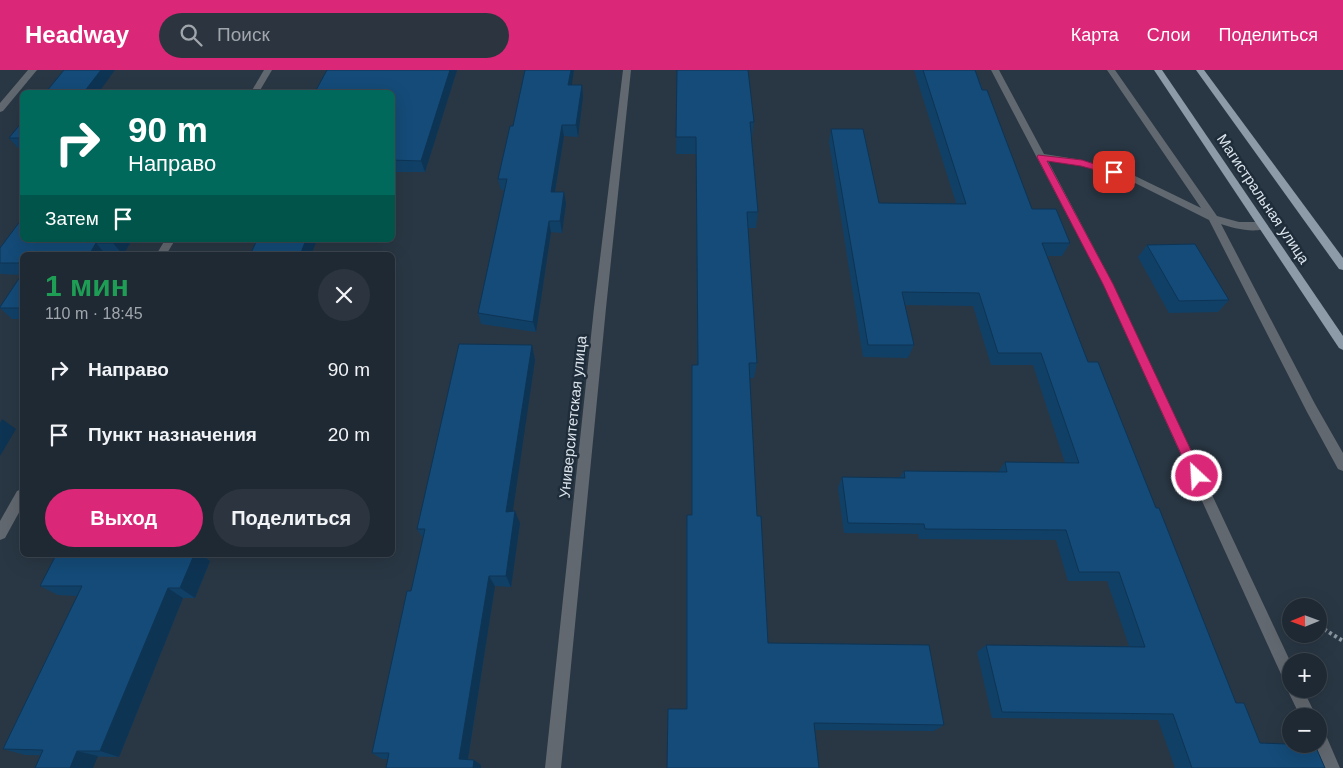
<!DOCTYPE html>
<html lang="ru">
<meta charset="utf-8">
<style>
:root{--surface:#1f2933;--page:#2c353f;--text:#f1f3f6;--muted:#a1a6ac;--line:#3c454e;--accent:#db2777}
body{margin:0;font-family:Helvetica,sans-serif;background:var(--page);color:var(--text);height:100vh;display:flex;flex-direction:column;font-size:19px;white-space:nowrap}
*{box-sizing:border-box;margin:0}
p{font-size:16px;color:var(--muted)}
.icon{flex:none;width:28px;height:28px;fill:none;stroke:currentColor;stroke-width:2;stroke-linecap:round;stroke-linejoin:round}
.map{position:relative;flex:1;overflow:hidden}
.drawer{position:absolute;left:20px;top:182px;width:375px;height:305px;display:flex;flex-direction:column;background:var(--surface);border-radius:8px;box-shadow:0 5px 20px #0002,0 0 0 1px var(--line)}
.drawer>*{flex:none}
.guide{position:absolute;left:20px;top:20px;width:375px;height:152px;border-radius:8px;box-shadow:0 5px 20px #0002,0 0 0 1px var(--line);background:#00695c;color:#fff;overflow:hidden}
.needle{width:32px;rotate:269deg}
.fabs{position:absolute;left:1282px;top:528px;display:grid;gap:10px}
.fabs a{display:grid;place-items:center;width:45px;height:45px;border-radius:50%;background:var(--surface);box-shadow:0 5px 20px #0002,0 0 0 1px var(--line);font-size:25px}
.pin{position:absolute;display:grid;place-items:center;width:42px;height:42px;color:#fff;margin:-21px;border-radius:10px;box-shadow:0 2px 8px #0006}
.me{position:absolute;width:55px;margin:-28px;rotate:335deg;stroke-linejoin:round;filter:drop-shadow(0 0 4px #0008)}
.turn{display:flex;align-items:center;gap:18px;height:105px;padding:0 25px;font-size:22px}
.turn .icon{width:65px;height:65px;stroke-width:2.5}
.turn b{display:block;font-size:35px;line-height:42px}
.then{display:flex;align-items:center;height:48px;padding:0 25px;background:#0003;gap:10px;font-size:19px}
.round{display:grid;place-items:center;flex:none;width:52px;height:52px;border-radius:26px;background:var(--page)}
.head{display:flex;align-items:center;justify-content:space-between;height:85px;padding:0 25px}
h1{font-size:30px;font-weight:600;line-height:38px;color:#1e9e55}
.cta{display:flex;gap:10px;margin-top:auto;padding:10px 25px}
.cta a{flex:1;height:58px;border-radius:30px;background:var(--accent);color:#fff;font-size:20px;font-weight:600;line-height:58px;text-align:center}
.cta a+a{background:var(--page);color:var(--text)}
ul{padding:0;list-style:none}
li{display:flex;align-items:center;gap:15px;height:65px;padding:0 25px}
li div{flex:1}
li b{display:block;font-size:19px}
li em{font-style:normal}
header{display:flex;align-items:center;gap:30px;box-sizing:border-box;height:70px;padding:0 25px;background:var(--accent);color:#fff}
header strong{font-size:24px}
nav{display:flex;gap:28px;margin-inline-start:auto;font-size:18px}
.search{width:350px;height:45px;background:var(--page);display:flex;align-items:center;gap:12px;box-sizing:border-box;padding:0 18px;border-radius:28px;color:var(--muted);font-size:19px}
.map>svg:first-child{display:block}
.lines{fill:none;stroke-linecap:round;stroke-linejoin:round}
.path{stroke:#8a96a0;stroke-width:4;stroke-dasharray:3 3;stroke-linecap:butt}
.minor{fill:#62686f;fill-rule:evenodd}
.major{fill:#8d9aa8;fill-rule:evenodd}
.wall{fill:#114067}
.shaded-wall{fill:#0e3454}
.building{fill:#144b78;stroke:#0e3454}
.route{fill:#db2777;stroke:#8e194d}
.labels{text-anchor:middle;stroke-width:5;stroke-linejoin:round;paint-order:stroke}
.street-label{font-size:15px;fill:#dbe4ec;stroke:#1f2c39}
</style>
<header>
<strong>Headway</strong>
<div class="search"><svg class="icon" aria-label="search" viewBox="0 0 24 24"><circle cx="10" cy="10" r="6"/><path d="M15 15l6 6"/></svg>Поиск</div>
<nav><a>Карта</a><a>Слои</a><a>Поделиться</a></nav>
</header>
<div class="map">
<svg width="1343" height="698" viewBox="0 0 1343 698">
<rect width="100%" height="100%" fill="#293744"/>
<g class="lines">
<path class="path" d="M1319 556 1343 571"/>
<g class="minor">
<path d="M28 0H37L3 41 0 42V33Z"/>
<path d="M264 0H272L259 22H251Z"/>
<path d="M623 0H631L606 238 561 698H545L594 238Z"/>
<path d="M991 0H999L1044 84 1082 90 1133 105 1201 138 1107 0H1115L1217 146 1239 152H1263L1268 156C1260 165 1232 158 1221 154L1315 334 1343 383V401L1338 399 1307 342 1209 150 1127 109 1081 96 1048 91 1113 214 1291 593V619H1303L1316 646H1300L1287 619 1288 617 1286 615 1103 214Z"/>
<path d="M165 170H175L166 185H156Z"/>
<path d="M22 419V437L5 468 0 470V451L17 421Z"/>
<path d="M1319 661 1325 663 1340 698H1324L1313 674H1319Z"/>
</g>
<g class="major">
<path d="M1154 0H1162L1343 266V280L1339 278Z"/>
<path d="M1196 0H1204L1343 188V200L1339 199Z"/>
</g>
</g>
<g class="wall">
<path d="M457 0 425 102H392V22Z"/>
<path d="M525 0H574L571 15H582L583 27 578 67 564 66 555 122 566 133 562 163 551 162 536 262 481 254 478 243 504 120H501L498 109 513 56Z"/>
<path d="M677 0 754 52 752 68 758 142 756 158H748L757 293 754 308H750L757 446 768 573 944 655 934 661 815 660 686 639V458L687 445H692V295H697L696 84H676Z"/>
<path d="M914 0H975L1032 139 1070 173 1062 186H1047L1088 292 1156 438 1236 633 1260 673 1325 698H1175L1158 650 992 648 977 582 986 575 1129 576 1107 511H1068L1056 470 919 469 918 464 844 463 838 418 842 407H900L904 401 998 402 1005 392 1065 393 1033 295H991L973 236 905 235 914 275 908 288 863 287 829 72 831 59 879 133H956Z"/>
<path d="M22 52V78H18L9 68Z"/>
<path d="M22 170H132L123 185H22V249H12L0 238V237L22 205 1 204 0 203V178Z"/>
<path d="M1147 175 1229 230 1218 242 1169 243 1138 187Z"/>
<path d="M532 275 535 290 512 441 520 453 511 517 495 516 468 690H474L481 695V698H386L388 689H382L372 683 411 521 423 468 417 459Z"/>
<path d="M56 485H202L210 491 195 528H183L119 687 25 685 3 679 77 526 58 525 40 516Z"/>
</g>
<g class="shaded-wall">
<path d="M101 0H115L99 22H84Z"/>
<path d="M450 0H457L425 102 421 91Z"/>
<path d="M571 0H574L570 27 568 15Z"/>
<path d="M582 15 583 27 578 67 576 55Z"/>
<path d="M562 55 564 66 553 133 551 122Z"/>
<path d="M564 122 566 133 562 163 560 151Z"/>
<path d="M549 151 551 162 536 262 533 252Z"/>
<path d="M115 170H132L123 185 113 173Z"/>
<path d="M306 170H317L311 185H300Z"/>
<path d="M96 173 106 185H89Z"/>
<path d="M532 275 535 290 511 454 506 442Z"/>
<path d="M2 349 16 359 0 386V353Z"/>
<path d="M515 441 520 453 511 517 506 506Z"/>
<path d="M194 485H202L210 491 195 528 180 518Z"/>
<path d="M489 506 495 516 467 695 459 689Z"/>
<path d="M168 518 183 528 119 687 100 681Z"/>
<path d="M77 681 98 686 93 698H70Z"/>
<path d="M474 690 481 695V698H473Z"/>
</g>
<g class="building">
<path d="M64 0H101L84 22H46Z"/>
<path d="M327 0H450L421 91 392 90V22H315Z"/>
<path d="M525 0H571L568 15H582L576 55H562L551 122H564L560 151H549L533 252 478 243 507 109H498L510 56H513Z"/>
<path d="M677 0H748L754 52H750L758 142H747L757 293H749L757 446H761L768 573 929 575 944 655 814 653 819 698H667L668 639H687V445H692V295H698L696 67H676Z"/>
<path d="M923 0H975L982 20H987L1032 139H1056L1070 173H1042L1088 292H1098L1156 438H1159L1236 633H1244L1260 673 1315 675 1325 698H1192L1173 644 1002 642 986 575 1145 577 1119 502H1079L1066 460 925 459 924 454 848 453 842 407 905 408 904 401 1007 402 1005 392 1079 393 1041 283H998L979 223 902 222 914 275H868L831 59H863L879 133 966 134Z"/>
<path d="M22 52V68H9Z"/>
<path d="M21 150H22V170H115L113 173H96L89 185H22V193H0V178Z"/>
<path d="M257 170H306L300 185H250Z"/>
<path d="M1195 174 1229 230 1179 231 1147 175Z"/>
<path d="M22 204V238H0V237Z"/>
<path d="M459 274 532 275 506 442 515 441 506 506H489L459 689 474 690 473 698H386L389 683H372L407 521H411L425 459H417Z"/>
<path d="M56 485H194L180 518H168L100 681H77L70 698H35L43 680 3 679 82 516H40Z"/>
</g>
<path class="route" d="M1038 85 1082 90 1119 102 1114 105 1081 96 1047 91 1113 214 1203 406 1201 410 1197 412 1193 410 1103 214 1037 87Z"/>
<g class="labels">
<g class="street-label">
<text transform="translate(1263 129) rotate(56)" y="5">Магистральная улица</text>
<text transform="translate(573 347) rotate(-84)" y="5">Университетская улица</text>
</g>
</g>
</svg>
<div class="fabs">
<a><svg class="needle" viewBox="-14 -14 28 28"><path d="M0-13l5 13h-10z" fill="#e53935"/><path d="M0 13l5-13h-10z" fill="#a1a6ac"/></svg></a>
<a>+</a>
<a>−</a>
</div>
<div class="pin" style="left:1114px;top:102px;background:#d93025"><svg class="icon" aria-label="arrive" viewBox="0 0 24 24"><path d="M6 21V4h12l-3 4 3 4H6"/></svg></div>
<svg class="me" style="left:1197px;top:406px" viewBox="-20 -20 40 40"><circle r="17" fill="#db2777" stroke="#fff" stroke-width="3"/><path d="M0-11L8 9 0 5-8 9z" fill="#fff"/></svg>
<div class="guide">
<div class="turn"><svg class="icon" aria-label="right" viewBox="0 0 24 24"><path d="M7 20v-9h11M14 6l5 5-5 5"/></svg><div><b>90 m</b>Направо</div></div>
<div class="then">Затем<svg class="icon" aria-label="arrive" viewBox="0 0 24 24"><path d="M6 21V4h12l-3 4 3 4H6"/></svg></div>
</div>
<section class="drawer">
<div class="head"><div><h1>1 мин</h1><p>110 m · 18:45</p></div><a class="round"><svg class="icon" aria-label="close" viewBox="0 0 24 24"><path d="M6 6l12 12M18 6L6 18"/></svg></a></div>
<ul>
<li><svg class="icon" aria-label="right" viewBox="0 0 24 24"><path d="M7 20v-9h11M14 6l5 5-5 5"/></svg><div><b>Направо</b></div><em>90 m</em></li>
<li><svg class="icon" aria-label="arrive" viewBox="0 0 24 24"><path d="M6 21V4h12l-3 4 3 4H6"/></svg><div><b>Пункт назначения</b></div><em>20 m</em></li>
</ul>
<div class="cta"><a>Выход</a><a>Поделиться</a></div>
</section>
</div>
